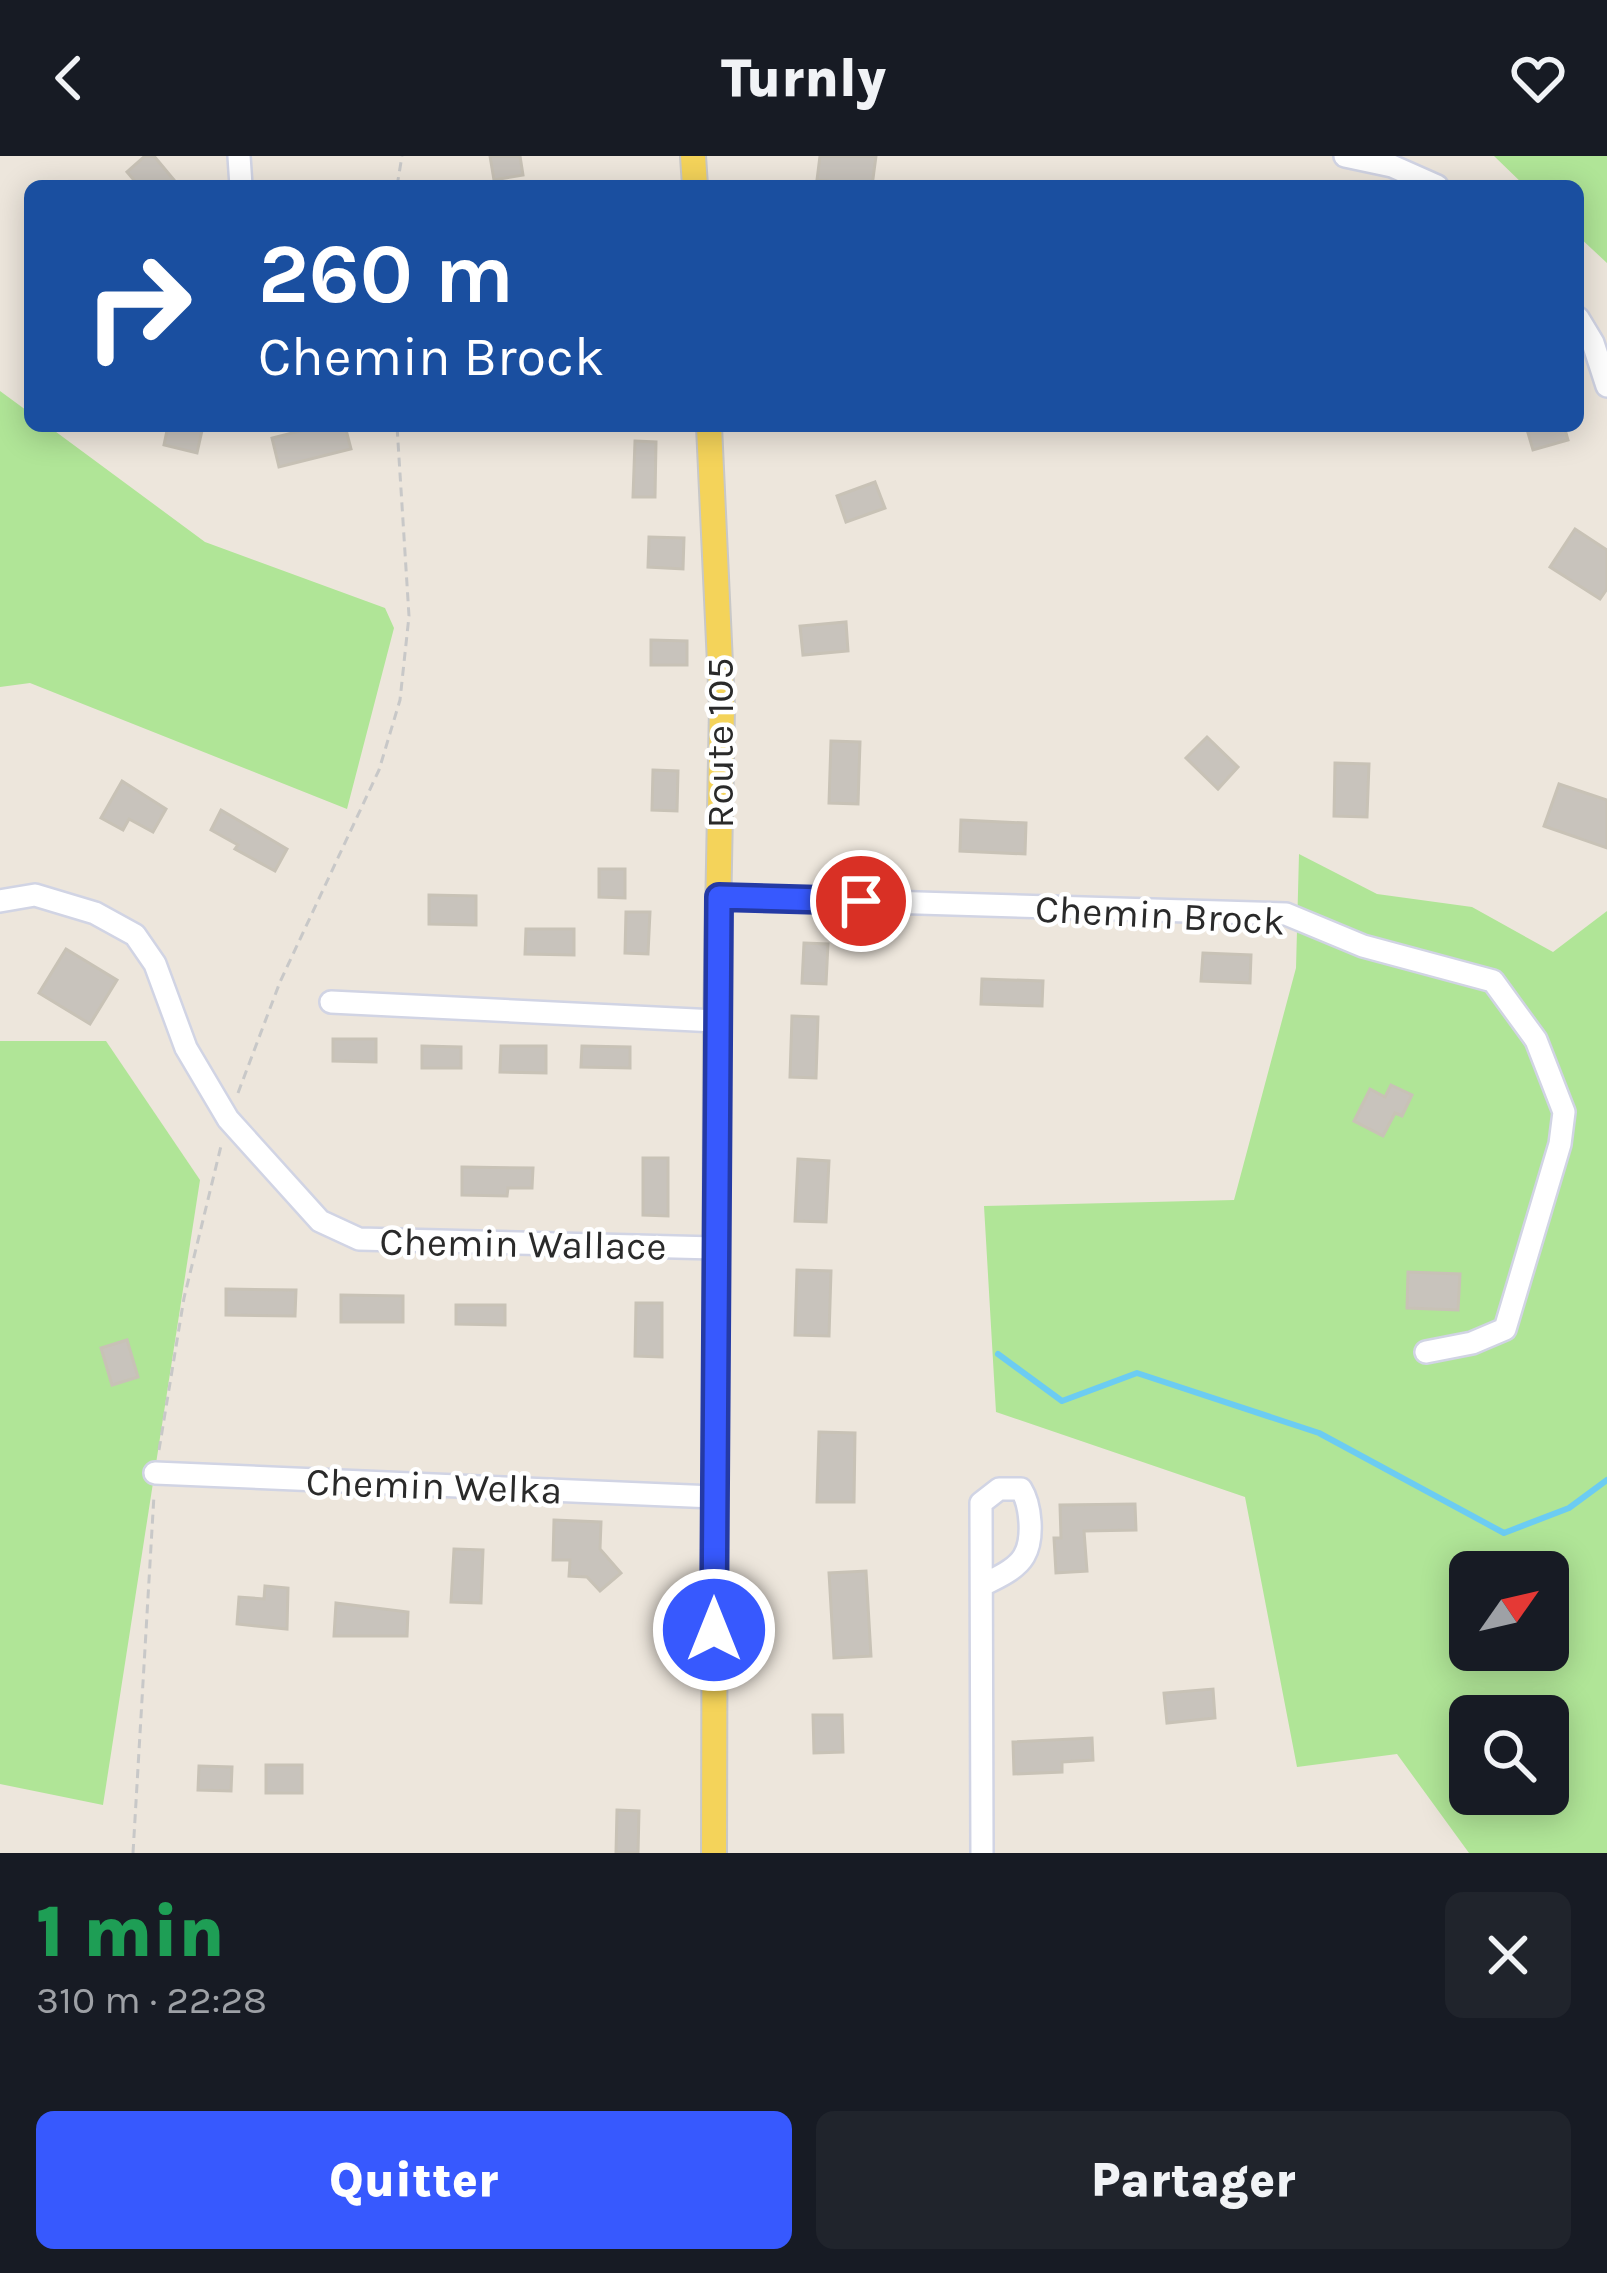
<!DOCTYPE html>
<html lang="fr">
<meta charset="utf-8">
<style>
:root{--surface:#171b24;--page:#20242c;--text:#f1f3f6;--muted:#9ea1a6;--accent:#3759fe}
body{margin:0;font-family:Karla,sans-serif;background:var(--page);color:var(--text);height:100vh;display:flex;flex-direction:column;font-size:45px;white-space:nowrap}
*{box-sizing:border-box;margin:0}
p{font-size:39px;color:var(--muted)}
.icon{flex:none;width:66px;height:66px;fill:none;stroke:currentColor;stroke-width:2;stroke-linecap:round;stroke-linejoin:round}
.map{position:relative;height:1697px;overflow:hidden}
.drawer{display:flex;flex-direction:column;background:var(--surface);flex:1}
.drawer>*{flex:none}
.banner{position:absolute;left:24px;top:24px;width:1560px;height:252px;border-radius:18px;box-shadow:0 6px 30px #0003;background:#1a4fa0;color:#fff;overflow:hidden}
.needle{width:78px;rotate:56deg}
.fabs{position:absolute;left:1449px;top:1395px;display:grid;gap:24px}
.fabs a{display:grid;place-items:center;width:120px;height:120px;border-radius:18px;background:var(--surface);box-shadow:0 6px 30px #0003;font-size:60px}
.pin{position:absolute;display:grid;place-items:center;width:102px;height:102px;color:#fff;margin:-51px;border:6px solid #fff;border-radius:50%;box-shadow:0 3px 12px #0007}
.me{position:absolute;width:132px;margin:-66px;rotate:0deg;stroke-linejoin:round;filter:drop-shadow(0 0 9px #0008)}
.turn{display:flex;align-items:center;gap:42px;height:252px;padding:0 36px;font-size:54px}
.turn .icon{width:156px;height:156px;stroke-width:2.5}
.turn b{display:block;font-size:84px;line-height:102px}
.round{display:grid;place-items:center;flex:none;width:126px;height:126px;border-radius:18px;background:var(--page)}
.headline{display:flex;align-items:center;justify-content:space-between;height:204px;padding:0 36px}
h1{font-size:72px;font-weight:800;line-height:90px;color:#1e9e55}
.action{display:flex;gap:24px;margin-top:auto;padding:24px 36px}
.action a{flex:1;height:138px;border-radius:18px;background:var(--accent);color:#fff;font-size:48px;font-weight:800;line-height:138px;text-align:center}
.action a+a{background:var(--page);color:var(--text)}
header{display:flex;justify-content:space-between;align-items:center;height:156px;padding:0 36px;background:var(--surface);font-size:54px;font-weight:800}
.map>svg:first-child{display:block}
.green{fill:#b0e597;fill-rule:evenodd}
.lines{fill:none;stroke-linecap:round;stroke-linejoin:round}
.stream{stroke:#6cccf2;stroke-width:6}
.building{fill:#c8c3bc;stroke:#c8c2b6;stroke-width:3}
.minor-casing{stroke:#d1d4e4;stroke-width:26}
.major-casing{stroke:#c8c8c8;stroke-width:28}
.path{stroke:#c8c8c8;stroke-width:3;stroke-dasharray:9 6;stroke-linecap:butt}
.minor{stroke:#fff;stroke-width:21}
.major{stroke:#f4d35a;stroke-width:24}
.route-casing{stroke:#243aa5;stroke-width:30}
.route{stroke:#3759fe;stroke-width:21}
.labels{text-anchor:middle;stroke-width:9;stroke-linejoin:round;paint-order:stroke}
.street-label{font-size:39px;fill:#2a2a2a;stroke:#fff}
</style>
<header><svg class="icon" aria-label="back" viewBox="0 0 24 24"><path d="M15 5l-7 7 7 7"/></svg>Turnly<svg class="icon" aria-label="heart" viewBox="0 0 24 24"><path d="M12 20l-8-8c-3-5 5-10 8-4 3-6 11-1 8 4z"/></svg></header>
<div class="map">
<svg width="1607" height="1697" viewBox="0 0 1607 1697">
<rect width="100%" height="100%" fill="#ede6dc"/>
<g class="green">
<path d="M1494 0H1607V107L1578 80V30H1525Z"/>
<path d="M0 235 30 257V270H48L205 386 385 452 394 472 347 653 30 527 0 531Z"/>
<path d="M1299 698 1377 738 1472 751 1553 796 1607 755V1697H1469L1397 1598 1297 1611 1245 1341 996 1256 984 1050 1234 1044 1296 812ZM1470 1416H1548V1494H1470ZM1470 1560H1548V1638H1470Z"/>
<path d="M0 885H106L200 1024 103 1649 0 1628Z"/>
</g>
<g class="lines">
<path class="stream" d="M998 1198 1062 1245 1137 1217 1319 1277 1504 1377 1569 1352 1607 1324"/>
</g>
<g class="building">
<path d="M145 0H154L179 30H139L127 16Z"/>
<path d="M490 0H520L523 19 494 24Z"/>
<path d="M820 0H876L872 30 817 24Z"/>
<path d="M168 270H203L197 297 164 289Z"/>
<path d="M320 270H345L351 293 279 311 272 282Z"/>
<path d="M1526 270H1564L1568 284 1533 294Z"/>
<path d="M635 285 656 286 655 341H633Z"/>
<path d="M875 326 885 352 846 366 837 340Z"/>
<path d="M1575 373 1607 394V433L1600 443 1550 411Z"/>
<path d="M649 381 684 382 683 413 648 411Z"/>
<path d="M846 466 848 495 803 499 800 470Z"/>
<path d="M651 484 687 485V509H651Z"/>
<path d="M1207 581 1238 611 1218 633 1186 602Z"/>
<path d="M831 585 860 586 858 648 829 647Z"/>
<path d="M1335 607 1369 608 1367 661 1334 660Z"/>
<path d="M653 614 678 615 677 655 652 654Z"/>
<path d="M122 625 166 653 153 676 129 663 123 674 101 662Z"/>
<path d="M1559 628 1607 644V692L1544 670Z"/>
<path d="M221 654 287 693 275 715 235 693 238 689 211 674Z"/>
<path d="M961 664 1026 667 1025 698 960 695Z"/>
<path d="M599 713H625V742L599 741Z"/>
<path d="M429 739 476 740V769L429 768Z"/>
<path d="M626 756H650L648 798 625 797Z"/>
<path d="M526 773H574V799L525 798Z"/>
<path d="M804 787 828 788 826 828 802 827Z"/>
<path d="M66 793 117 824 90 868 39 837Z"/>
<path d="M1203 797 1251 799 1250 827 1201 825Z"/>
<path d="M982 823 1043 825 1042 850 981 848Z"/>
<path d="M792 860 818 861 816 922 790 921Z"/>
<path d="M333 883H376V906L333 905Z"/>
<path d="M422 890 461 891V912H422Z"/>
<path d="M501 890H546V917L500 916Z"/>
<path d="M582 890 630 891V912L581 911Z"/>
<path d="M1391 929 1412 939 1402 960 1395 957 1383 980 1354 965 1370 933 1385 941Z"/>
<path d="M643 1002H668V1060L643 1059Z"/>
<path d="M798 1003 829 1005 826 1066 795 1065Z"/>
<path d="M462 1011 533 1012 532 1032H508L507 1040 462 1039Z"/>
<path d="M797 1114 831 1115 829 1180 795 1179Z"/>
<path d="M1408 1116 1460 1118 1458 1154 1407 1152Z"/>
<path d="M226 1133 296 1134 295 1160 226 1159Z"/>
<path d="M341 1139 403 1140V1166H341Z"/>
<path d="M636 1147H662V1201L635 1200Z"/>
<path d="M456 1149H505V1169L456 1168Z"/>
<path d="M127 1184 138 1221 112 1229 101 1192Z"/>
<path d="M819 1276 855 1277 854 1346H817Z"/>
<path d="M1135 1348 1136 1374 1084 1375 1087 1415 1056 1417 1054 1382H1061L1060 1349Z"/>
<path d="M554 1364 601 1366 600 1393 621 1417 600 1435 587 1421 569 1420 570 1404H553Z"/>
<path d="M454 1393 483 1394 481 1447 451 1446Z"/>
<path d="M866 1415 871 1500 834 1502 829 1417Z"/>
<path d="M265 1430 288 1432 287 1473 237 1468 239 1441 264 1443Z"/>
<path d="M336 1447 408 1456 407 1480H334Z"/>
<path d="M1213 1533 1215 1562 1167 1567 1164 1537Z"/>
<path d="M813 1559H842L843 1596 814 1597Z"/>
<path d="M1092 1582 1093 1604 1062 1606V1616L1014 1618 1013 1586Z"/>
<rect x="266" y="1609" width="36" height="28"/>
<path d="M199 1610 232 1611 231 1635 198 1634Z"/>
<path d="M617 1654 639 1655 638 1697H616Z"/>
</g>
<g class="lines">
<g class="minor-casing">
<g id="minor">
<path d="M239 0 241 30"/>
<path d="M1345 0 1392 10 1437 30"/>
<path d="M1578 162 1593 187 1607 230"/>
<path d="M719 741 1286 758 1363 790 1493 825 1536 884 1564 956 1560 988 1505 1173 1472 1187 1426 1196"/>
<path d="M0 745 35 739 95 757 135 779 155 808 186 892 228 963 320 1065 359 1083 715 1092"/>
<path d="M331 846 716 865"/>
<path d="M155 1317 714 1341"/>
<path d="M982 1697 981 1347 999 1333H1021C1031 1349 1034 1383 1024 1400 1016 1414 996 1422 983 1429"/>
</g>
</g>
<g class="major-casing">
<g id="major">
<path d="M693 0 695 30"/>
<path d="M709 270 722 551 716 865 714 1697"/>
</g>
</g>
<g class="path">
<path d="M397 30 402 0"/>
<path d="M238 937 280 826 379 614 400 544 409 460 397 270"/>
<path d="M159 1294 184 1142 222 986"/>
<path d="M133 1697 154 1339"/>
</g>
<use href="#minor" class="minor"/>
<use href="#major" class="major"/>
</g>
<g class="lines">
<g class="route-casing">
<path id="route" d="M714 1474 719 741 861 745"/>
</g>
<use href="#route" class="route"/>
</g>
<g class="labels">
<g class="street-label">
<text transform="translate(719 587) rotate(-90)" y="14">Route 105</text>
<text transform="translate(1160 758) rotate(3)" y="14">Chemin Brock</text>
<text transform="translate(523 1087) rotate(1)" y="14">Chemin Wallace</text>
<text transform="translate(434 1329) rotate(2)" y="14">Chemin Welka</text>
</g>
</g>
</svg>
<div class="fabs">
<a><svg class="needle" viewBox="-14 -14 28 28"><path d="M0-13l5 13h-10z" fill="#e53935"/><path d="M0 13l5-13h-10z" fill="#9ea1a6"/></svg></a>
<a><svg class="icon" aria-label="search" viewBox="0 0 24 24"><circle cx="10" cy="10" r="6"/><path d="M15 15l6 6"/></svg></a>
</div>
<div class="pin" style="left:861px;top:745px;background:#d93025"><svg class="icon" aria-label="arrive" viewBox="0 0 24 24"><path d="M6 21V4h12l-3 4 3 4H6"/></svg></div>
<svg class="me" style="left:714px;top:1474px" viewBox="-20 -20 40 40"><circle r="17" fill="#3759fe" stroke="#fff" stroke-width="3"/><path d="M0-11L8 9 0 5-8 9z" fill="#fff"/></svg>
<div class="banner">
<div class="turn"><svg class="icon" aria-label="right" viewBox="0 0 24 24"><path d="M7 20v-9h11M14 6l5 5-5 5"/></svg><div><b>260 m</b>Chemin Brock</div></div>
</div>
</div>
<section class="drawer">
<div class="headline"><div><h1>1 min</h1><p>310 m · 22:28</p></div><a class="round"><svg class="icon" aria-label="close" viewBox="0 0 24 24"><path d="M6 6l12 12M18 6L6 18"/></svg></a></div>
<div class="action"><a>Quitter</a><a>Partager</a></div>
</section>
